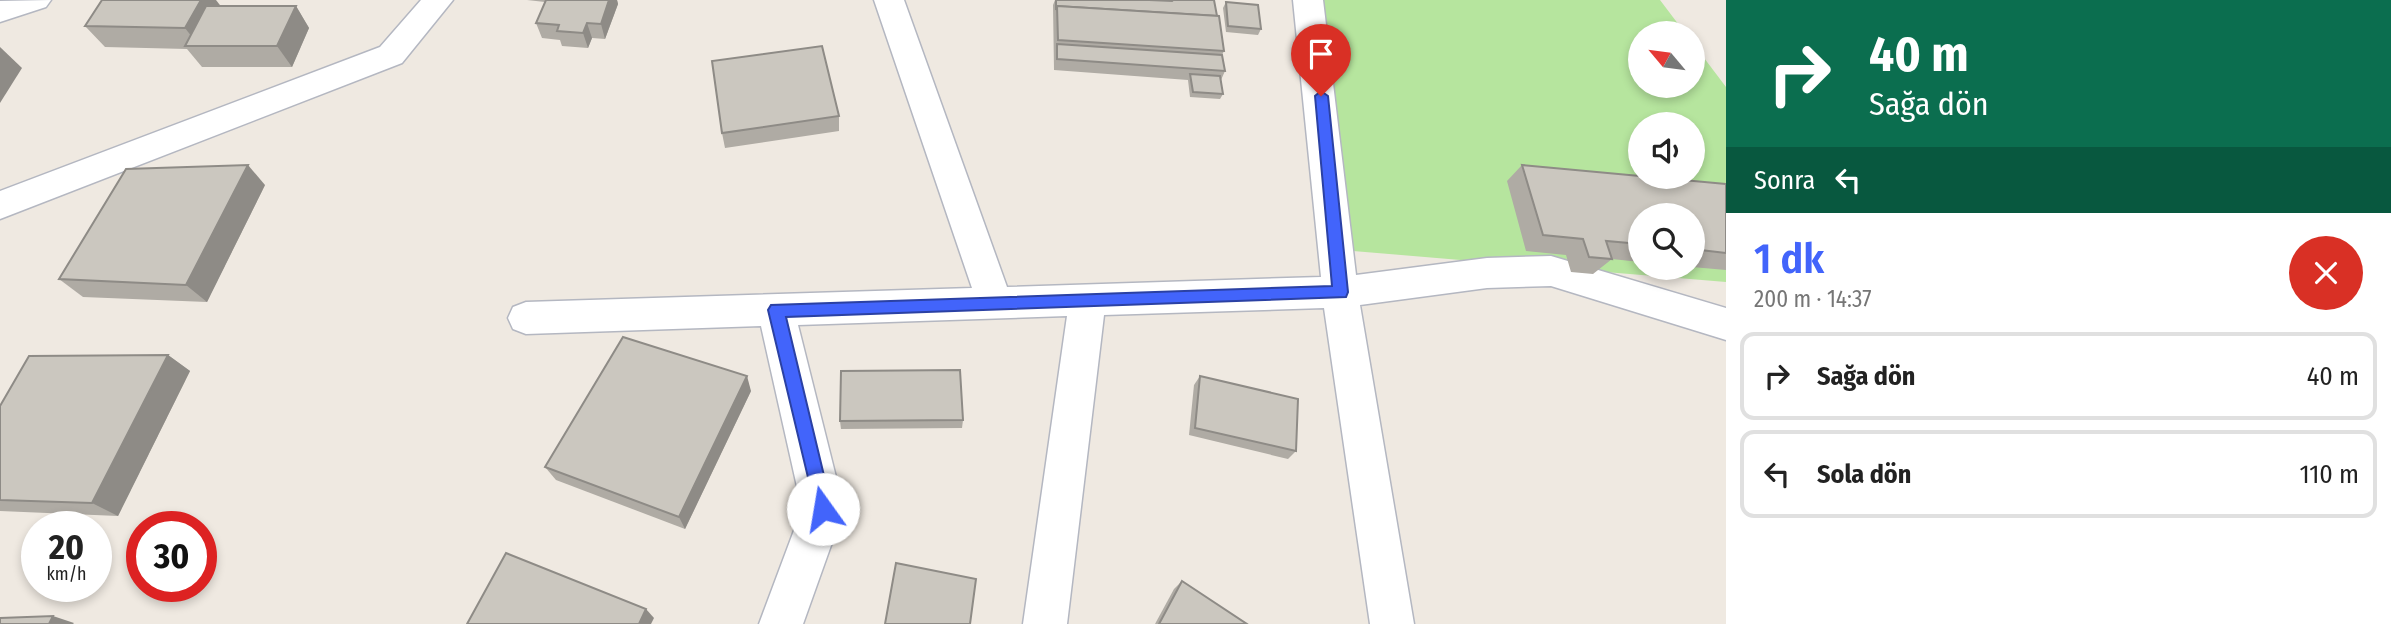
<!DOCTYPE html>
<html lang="tr">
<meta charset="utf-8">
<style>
:root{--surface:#fff;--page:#f2f2f2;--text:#222;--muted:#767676;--line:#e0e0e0;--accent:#4264fb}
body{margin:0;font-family:"Fira Sans Condensed",sans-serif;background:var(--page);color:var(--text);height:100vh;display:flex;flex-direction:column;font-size:26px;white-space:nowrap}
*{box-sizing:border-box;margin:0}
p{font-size:23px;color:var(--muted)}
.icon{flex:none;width:38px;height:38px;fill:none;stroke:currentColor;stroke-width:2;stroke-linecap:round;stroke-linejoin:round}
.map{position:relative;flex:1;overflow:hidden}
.drawer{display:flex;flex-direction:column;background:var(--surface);width:665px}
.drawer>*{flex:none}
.hud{background:#0b6e4f;color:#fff;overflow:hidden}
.needle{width:46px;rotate:299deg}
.tools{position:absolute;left:1628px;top:21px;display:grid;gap:14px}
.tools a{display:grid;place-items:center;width:77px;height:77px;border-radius:50%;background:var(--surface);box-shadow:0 4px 10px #0003;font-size:35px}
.speed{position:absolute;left:21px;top:511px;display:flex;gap:14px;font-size:35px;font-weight:700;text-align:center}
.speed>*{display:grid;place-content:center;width:91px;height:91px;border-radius:50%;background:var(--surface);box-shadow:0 4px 10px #0003;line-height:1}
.speed small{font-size:18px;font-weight:400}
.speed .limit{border:10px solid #d22;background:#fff;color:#111}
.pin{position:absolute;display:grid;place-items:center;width:60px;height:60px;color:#fff;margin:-72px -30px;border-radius:50% 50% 50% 0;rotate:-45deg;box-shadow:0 0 7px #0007}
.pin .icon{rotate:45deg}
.me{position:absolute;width:77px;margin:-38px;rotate:347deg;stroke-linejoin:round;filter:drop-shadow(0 0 5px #0008)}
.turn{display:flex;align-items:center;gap:24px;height:147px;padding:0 28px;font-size:32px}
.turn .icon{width:91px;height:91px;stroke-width:2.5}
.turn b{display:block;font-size:49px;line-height:60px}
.then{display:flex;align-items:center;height:66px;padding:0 28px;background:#0003;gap:14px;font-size:26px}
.round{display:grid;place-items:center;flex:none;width:74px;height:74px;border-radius:37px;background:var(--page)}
.head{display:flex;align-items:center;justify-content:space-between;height:119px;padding:0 28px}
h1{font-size:42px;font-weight:600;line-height:52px;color:var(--accent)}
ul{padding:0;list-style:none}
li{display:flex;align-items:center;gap:21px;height:88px;margin:0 14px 10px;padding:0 14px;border:4px solid var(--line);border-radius:14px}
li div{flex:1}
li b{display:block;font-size:26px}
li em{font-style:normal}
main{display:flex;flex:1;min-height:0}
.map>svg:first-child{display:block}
.green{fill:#b6e59e;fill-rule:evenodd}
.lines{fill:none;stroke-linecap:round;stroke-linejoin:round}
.minor-casing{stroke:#b4b7c1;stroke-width:3}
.minor{fill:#fff;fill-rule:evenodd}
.wall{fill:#afaba4}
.shaded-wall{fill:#8e8b86}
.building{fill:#cbc7bf;stroke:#8e8b86;stroke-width:2}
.route{fill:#4264fb;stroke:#2b41a3;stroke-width:2}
</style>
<main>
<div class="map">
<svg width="1726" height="624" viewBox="0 0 1726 624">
<rect width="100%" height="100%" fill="#efe9e1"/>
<path class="green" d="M1323 0H1660L1685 33H1640V86H1692V42L1726 87V282L1353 251ZM1640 124H1692V177H1640ZM1640 215H1692V268H1640Z"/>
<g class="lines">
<g class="minor-casing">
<g id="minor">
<path d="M51 0 46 7 0 22V1Z"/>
<path d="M421 0H453L402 63 0 219V191L380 47Z"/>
<path d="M874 0H904L1007 287 1321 277 1293 0H1323L1356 275 1487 258 1551 256 1726 308V340L1551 286 1487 288 1360 305 1414 624H1370L1324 308 1104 315 1067 624H1023L1067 316 798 325 844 509 803 624H759L802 509 761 326 526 334 513 329 508 318 513 307 526 302 972 288Z"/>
</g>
</g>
<use href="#minor" class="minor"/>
</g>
<g class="wall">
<path d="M527 0H617L618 4 605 39 592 38 588 48 562 46 560 40 542 38 536 23 545 2Z"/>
<path d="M1055 0 1165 1V0H1214L1224 51 1222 55 1225 71 1221 80 1223 94 1220 99 1190 97 1188 80 1054 70 1053 5Z"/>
<path d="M1226 2 1261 29 1258 35 1226 32 1223 8Z"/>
<path d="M221 6H296L309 28 292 67H202L187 49 105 47 85 26Z"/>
<path d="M839 116V131L725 148 722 133Z"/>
<path d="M1522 165 1726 184V270L1692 267V215H1640V262L1612 259 1593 274 1571 272 1566 255 1526 251 1507 181Z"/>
<path d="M265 185 207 302 83 297 59 279Z"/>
<path d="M168 355 190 371 118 516 0 511V406Z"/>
<path d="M1200 376 1296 451 1288 459 1189 435 1194 385Z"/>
<path d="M751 391 685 529 556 480 545 467Z"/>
<path d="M963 420 962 428 841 429 840 421Z"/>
<path d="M1182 581 1247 624H1155L1174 589Z"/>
</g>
<g class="shaded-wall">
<path d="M201 0H216L223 9 199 46 185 28Z"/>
<path d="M609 0H617L618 4 605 39 601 24Z"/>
<path d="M296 6 309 28 292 67 277 46Z"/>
<path d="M587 23 592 38 588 48 583 33Z"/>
<path d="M0 47 22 68 0 103Z"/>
<path d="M248 165 265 185 207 302 186 285Z"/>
<path d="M168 355 190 371 118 516 92 503Z"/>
<path d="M747 376 751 391 685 529 679 517Z"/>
<path d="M646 609 654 618 651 624H639Z"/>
<path d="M53 616 74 623 73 624H49Z"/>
</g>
<g class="building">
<path d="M102 0H201L185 28 85 26Z"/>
<path d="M546 0H609L601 24 587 23 583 33 557 31 559 25 536 23Z"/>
<path d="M1056 0H1149L1171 1 1170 0H1214L1217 16 1057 6 1056 10Z"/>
<path d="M1226 2 1258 5 1261 29 1228 26Z"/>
<path d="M206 6H296L277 46H185Z"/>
<path d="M1057 6 1219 16 1224 51 1058 40Z"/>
<path d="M1057 44 1222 55 1225 71 1057 59Z"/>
<path d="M822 46 839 116 722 133 712 61Z"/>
<path d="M1190 74 1220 76 1223 94 1193 92Z"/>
<path d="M248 165 186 285 59 279 126 169Z"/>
<path d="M1522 165 1726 184V253L1692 249V215H1640V244L1606 241 1612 259 1589 257 1583 239 1543 235Z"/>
<path d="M623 337 747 376 679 517 545 467Z"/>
<path d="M168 355 92 503 0 500V406L29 356Z"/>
<path d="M960 370 963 420 840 421 841 371Z"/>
<path d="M1200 376 1298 399 1296 451 1195 428Z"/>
<path d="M506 553 646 609 639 624H467Z"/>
<path d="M896 563 976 579 970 624H885Z"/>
<path d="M1182 581 1247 624H1159Z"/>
<path d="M53 616 49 624H0V618Z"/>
</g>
<path class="route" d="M1321 91 1328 96 1348 292 1346 297 786 317 832 509 830 515 823 517 817 515 768 310 771 305 1332 286 1315 96Z"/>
</svg>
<div class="tools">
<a><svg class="needle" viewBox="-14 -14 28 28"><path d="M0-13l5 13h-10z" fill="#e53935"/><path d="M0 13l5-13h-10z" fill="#767676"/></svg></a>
<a><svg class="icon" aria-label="sound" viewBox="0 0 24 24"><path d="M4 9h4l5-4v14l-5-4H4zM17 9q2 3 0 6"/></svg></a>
<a><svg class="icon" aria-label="search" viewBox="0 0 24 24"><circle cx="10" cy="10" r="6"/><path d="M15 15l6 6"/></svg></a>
</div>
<div class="speed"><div>20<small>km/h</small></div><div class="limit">30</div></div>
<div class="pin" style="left:1321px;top:96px;background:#d93025"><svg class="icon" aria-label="arrive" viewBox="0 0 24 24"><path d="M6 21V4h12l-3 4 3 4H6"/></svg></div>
<svg class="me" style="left:823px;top:509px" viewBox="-20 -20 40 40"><circle r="19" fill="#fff"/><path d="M0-13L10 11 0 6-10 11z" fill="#4264fb"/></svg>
</div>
<section class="drawer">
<div class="hud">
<div class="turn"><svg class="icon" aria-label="right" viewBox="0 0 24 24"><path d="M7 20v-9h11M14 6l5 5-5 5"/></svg><div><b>40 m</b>Sağa dön</div></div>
<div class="then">Sonra<svg class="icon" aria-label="left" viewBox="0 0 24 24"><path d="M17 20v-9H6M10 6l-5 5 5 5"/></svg></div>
</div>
<div class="head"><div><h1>1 dk</h1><p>200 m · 14:37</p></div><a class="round" style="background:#d93025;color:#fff"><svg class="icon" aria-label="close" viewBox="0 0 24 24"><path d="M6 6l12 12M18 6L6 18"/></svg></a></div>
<ul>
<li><svg class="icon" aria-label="right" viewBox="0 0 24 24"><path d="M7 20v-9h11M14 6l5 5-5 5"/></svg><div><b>Sağa dön</b></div><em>40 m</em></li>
<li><svg class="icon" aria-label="left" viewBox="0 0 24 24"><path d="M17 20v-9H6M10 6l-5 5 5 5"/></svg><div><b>Sola dön</b></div><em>110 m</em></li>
</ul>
</section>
</main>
